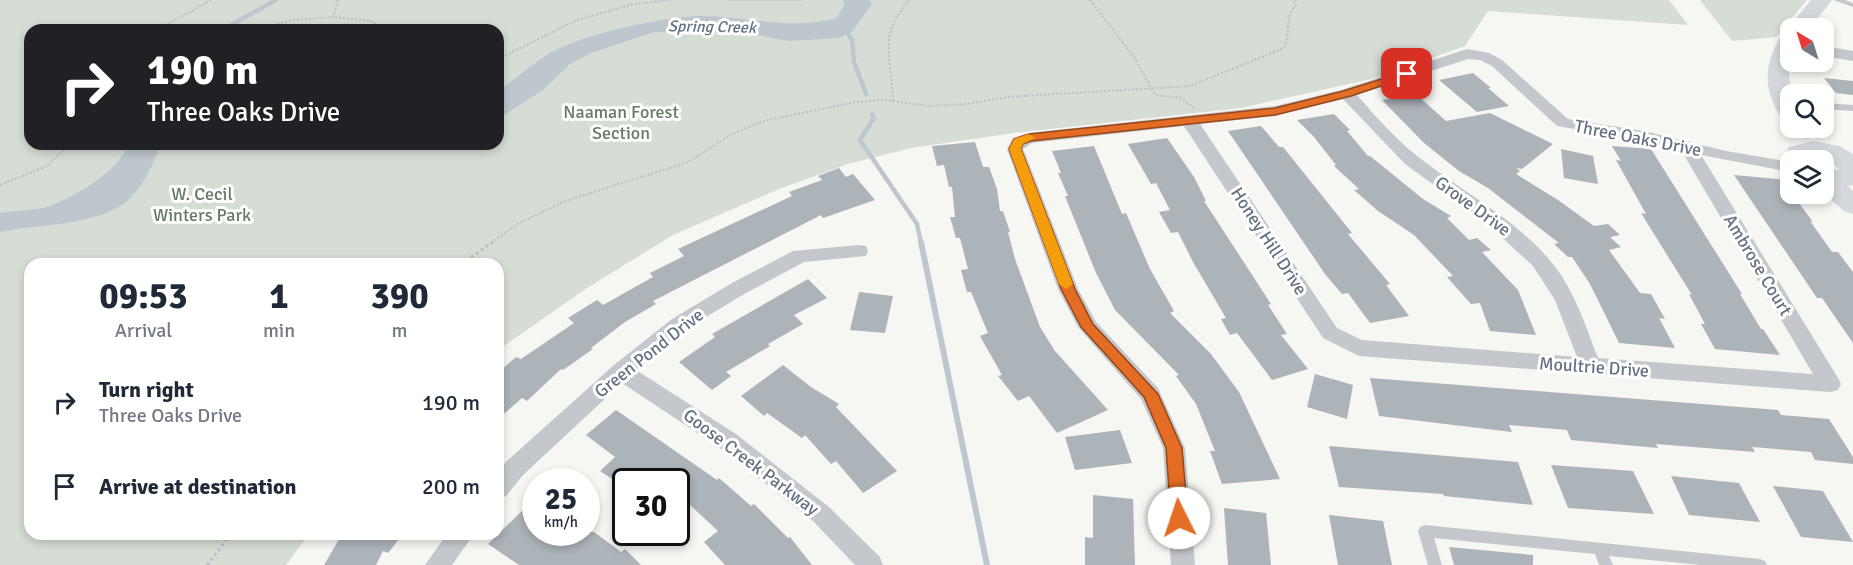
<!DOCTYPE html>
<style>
:root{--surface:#fff;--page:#f2f2f3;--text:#1f2937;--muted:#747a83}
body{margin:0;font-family:Signika,sans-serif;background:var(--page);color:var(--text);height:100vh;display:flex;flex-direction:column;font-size:22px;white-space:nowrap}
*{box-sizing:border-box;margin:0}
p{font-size:20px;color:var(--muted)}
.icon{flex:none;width:33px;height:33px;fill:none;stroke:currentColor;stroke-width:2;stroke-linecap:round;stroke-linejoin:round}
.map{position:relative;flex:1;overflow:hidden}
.drawer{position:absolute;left:24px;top:258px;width:480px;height:282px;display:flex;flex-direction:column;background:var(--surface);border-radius:18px;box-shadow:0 3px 9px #0003}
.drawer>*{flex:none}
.guide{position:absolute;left:24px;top:24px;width:480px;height:126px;border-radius:18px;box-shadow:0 3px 9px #0003;background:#202124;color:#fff;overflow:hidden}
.needle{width:39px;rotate:322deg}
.tools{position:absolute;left:1780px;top:18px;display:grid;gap:12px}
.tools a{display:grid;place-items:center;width:54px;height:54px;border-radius:12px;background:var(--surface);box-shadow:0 3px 9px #0003;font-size:30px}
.speed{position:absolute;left:522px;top:468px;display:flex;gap:12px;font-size:30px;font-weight:700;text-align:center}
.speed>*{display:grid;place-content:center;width:78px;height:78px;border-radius:50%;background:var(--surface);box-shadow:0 3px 9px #0003;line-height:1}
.speed small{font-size:15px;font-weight:400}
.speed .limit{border:3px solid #111;border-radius:9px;background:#fff;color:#111}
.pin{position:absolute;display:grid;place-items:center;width:51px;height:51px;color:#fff;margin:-26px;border-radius:12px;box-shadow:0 3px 9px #0006}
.me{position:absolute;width:66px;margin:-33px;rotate:356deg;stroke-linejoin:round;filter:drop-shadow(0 0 4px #0008)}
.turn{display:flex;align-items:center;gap:21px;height:126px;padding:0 24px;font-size:27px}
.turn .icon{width:78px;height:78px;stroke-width:2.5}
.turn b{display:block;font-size:42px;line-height:51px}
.eta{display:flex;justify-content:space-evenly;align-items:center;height:102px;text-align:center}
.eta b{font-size:36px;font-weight:700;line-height:42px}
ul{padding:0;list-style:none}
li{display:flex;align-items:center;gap:18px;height:84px;padding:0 24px}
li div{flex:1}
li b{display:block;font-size:22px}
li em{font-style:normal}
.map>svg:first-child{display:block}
.green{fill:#d6ddd4;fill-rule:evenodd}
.water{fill:#bfc7ce}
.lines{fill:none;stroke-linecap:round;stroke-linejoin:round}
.stream-far1{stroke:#bfc7ce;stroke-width:4.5}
.stream{stroke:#bfc7ce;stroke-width:6}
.building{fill:#acb3b9}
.path-far1{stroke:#bebfc2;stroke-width:2;stroke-dasharray:2 2;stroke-linecap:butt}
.path{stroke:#bebfc2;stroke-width:3;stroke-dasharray:3 3;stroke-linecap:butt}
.lane{fill:#c4c7cb;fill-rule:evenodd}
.street{fill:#c4c7cb;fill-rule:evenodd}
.secondary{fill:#d4d8dc;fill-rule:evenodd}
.route{fill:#e46d25;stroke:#944718;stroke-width:1.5}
.slow{fill:#f59e0b}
.labels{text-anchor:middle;stroke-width:6;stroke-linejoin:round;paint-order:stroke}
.far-water-label{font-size:16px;font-style:italic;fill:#617380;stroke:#fff}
.park-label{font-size:18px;fill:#657b64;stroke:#fff}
.street-label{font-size:18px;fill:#657284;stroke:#fff}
</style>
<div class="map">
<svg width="1853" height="565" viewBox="0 0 1853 565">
<rect width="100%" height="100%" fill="#f6f6f3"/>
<g class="green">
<path d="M0 0H1669L1688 25 1488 11 1465 46 1376 78 1241 108 1014 133 911 148 848 164 779 189 673 235 587 288 498 350V264H30V534H309L286 565H0ZM30 30H498V144H30Z"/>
<path d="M1700 0H1807L1776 37 1732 41Z"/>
</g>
<g class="water">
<path d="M844 0H870L872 4 852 32 839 38 789 41 746 33 654 32 591 53 570 64 543 90 498 119V92C515 79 532 64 550 53 584 34 661 17 700 16 747 16 790 31 837 18L844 5Z"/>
<path d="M129 144H162C153 162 146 182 132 196 106 226 37 224 0 232V213C15 210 38 211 50 206 78 195 116 173 129 144Z"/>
</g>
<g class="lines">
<g class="stream-far1">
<path d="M844 28 852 40 854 62 866 94"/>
<path d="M222 30 276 0"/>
<path d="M872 114 874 118 860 140 917 224 921 243"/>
</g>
<path class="stream" d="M921 242 987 565"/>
</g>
<g class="building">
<path d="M1473 73 1491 88H1488L1509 106 1477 112 1439 80Z"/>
<path d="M1824 78 1853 81V95L1836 93Z"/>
<path d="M1416 94 1446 121 1490 113 1553 144 1522 169 1516 168 1520 171 1516 174 1558 200 1594 226 1608 224 1620 235 1610 237 1621 247 1609 250 1640 293 1651 294 1665 319 1659 318 1675 348 1619 343 1590 284 1572 257H1568L1554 244 1559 243 1488 188 1459 171 1424 143 1382 100Z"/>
<path d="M1334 114 1350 130 1347 131 1368 156H1370L1423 199 1451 216 1447 218 1469 240 1477 238 1491 250 1482 252 1518 290 1536 335 1490 331 1480 303 1471 304 1447 277 1453 276 1414 235 1378 211 1354 190 1359 189 1334 166 1336 165 1314 137 1297 120Z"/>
<path d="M1261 126 1279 147H1283L1352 233 1348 234 1390 284 1386 285 1409 316 1370 323 1348 293 1342 294 1325 274 1228 131Z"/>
<path d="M1167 138 1194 177 1206 201H1204L1271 304 1268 305 1287 334 1281 335 1308 369 1272 380 1237 333 1230 335 1221 319 1226 318 1193 262 1178 232 1171 233 1159 212 1170 210 1156 183 1151 184 1128 144Z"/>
<path d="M975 142 983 167H989L997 189 1000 211H1003L1010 232H1008L1015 259 1040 327 1055 351 1108 410 1057 433 1029 396 1018 401 998 376 1002 375 980 336 988 333 971 292H967L961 270 968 269 960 238H956L950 217H955L952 187H949L944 165 937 166 932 146Z"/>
<path d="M1094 146 1122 214 1126 213 1150 269 1174 311 1170 313 1211 354 1239 392 1280 479 1222 484 1210 451H1215L1196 404 1176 376 1179 375 1115 310 1096 273 1065 196H1068L1058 173H1061L1052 151Z"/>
<path d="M1612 146 1651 149 1742 294H1740L1761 329H1763L1780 355 1715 349 1701 324H1705L1689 294 1692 295 1641 213 1646 214 1616 160 1621 161Z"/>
<path d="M1561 149 1593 156 1598 184 1564 178Z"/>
<path d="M839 168 846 177 853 174 875 200 823 218 821 215 653 301 656 304 625 322 591 348 593 349 563 370 561 369 527 401 522 398 498 419V373L516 357 521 359 574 323 568 318 597 300 603 305 653 277 650 273 684 256 678 249 792 196 789 192 822 180 818 176Z"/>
<path d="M1734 175 1787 180 1791 185V194H1796L1800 199H1796L1813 222 1810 221 1832 252H1838L1853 272V343L1822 298H1817Z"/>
<path d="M808 279 827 298 794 315 803 324 768 344 770 346 726 372 731 376 712 390 679 362 715 337 712 334Z"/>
<path d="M859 292 893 296 885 333 850 330Z"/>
<path d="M783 365 811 387 839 404 836 407 897 471 863 493 836 461 831 464 805 435 802 438 767 413 764 416 741 396Z"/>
<path d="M1315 374 1353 385 1347 419 1307 407Z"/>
<path d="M1370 378 1778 410 1781 415 1829 419 1853 457V464L1815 460 1811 452 1752 447 1755 452 1656 444 1658 448 1571 440 1567 430 1509 425 1512 432 1379 416Z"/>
<path d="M616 410 717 480 719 478 751 506 754 504 788 538 790 537 812 565H725L704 542 718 531 676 492V482H626V488L600 471 615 457 586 435Z"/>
<path d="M1120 430 1132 463 1075 470 1065 437Z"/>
<path d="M1329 446 1518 462 1533 505 1444 496 1443 494 1339 487Z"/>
<path d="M1551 465 1633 471 1654 514 1568 508Z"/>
<path d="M1671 476 1739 483 1760 522 1689 515Z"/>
<path d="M1773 486 1823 491 1853 542 1801 537Z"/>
<path d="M1093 495 1133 499 1135 565H1085V537L1093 538Z"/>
<path d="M1224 508 1266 513 1271 565H1228Z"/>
<path d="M524 509 536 517V532H594L621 552 625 549 641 565H519L488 544Z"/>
<path d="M1329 515 1383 521 1392 565H1338Z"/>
<path d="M342 534H403L388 553 383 551 376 565H324Z"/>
<path d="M1449 547 1533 555V565H1454Z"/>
</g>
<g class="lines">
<g class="path-far1">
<path d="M338 0 333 17 372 21 382 30"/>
<path d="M729 0H802"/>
<path d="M1090 0 1134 57 1155 95 1181 98 1194 108"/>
<path d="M157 30 211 0"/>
<path d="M254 30 293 20 333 17"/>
<path d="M498 59 577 20 634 4 671 0"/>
<path d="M893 101C893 76 883 48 893 24 897 15 904 8 909 0"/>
<path d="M0 185 47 166 70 144"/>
<path d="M491 243 519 223 563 202 688 162 732 134 764 121 855 102 883 100 931 106 967 104 1007 97 1190 86 1284 48C1291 33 1284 17 1296 5L1294 0"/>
</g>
<g class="path">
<path d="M461 264 493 242"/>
<path d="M207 565 231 534"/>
</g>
<g class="lane">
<path d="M1833 0H1845L1853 3V7Z"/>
<path d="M1824 103 1853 105V111L1824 109Z"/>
<path d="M1425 525 1760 559 1765 561 1767 565H1701L1609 556 1613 565H1599L1595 554 1434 538 1442 565H1428L1418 531 1420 527Z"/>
</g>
<g class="street">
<path d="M1824 46 1853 51V61L1824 56Z"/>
<path d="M1467 49 1489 53 1502 60 1568 119 1644 131 1726 151 1791 162V172L1701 155 1838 378 1841 384 1838 390 1830 392 1359 356 1323 338 1184 126 1032 143 1023 149 1026 156 1078 289 1096 322 1158 388 1185 448 1195 565H1171L1163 448 1141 399 1078 327 1058 289 1007 149 1013 138 1029 133 1275 106 1341 90ZM1468 59 1480 60 1492 66 1557 126 1644 141 1681 150 1813 374 1598 358C1587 330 1578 301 1561 275 1527 225 1471 198 1425 162 1399 143 1378 119 1357 95ZM1343 99 1405 164 1485 222 1533 266 1555 300 1577 357 1362 340 1337 328 1200 124 1275 116Z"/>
<path d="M859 245 866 246 868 251 866 256 804 262 746 293 686 329 636 370 736 434 829 507 880 557 883 565H855L813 521 720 448 622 383 523 475 506 496 498 499V472L507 461 614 365 672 319 732 283 793 251Z"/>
<path d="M447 534H474L452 565H425Z"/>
</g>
<g class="secondary">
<path d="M1811 0H1832L1810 28H1791L1789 77 1793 94 1791 122 1783 120C1762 90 1763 63 1783 33L1791 32 1788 28Z"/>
<path d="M1813 141 1839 146 1853 154V185L1847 186 1853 191V214L1844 211 1824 194V170H1839C1825 149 1810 160 1791 160V167L1786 166 1782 160 1789 147Z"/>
</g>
</g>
<path class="route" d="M1407 71 1412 74 1411 76 1351 96 1275 115 1031 141 1023 144 1021 149 1075 289 1093 324 1158 394 1182 448 1188 518 1185 523 1179 526 1173 523 1171 518 1166 448 1144 397 1081 327 1061 289 1009 149 1014 139 1029 134 1275 108 1343 91Z"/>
<path class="slow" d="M1029 134 1035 138 1023 144 1021 149 1073 284 1066 289 1059 284 1009 149 1014 139Z"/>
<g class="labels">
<g class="far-water-label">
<text transform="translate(712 26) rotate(1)" y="6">Spring Creek</text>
</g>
<g class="park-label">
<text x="621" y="118">Naaman Forest<tspan x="621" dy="21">Section</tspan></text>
<text x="202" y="200">W. Cecil<tspan x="202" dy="21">Winters Park</tspan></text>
</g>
<g class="street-label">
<text transform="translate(1638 138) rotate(11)" y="6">Three Oaks Drive</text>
<text transform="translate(1473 206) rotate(36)" y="6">Grove Drive</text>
<text transform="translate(1269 241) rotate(57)" y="6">Honey Hill Drive</text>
<text transform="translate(1758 265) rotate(59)" y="6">Ambrose Court</text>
<text transform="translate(649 353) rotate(-38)" y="6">Green Pond Drive</text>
<text transform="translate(1594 367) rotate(4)" y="6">Moultrie Drive</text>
<text transform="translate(751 462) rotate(37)" y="6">Goose Creek Parkway</text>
</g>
</g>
</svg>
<div class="tools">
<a><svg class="needle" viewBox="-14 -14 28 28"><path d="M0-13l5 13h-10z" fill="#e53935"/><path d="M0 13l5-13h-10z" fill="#747a83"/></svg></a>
<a><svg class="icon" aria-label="search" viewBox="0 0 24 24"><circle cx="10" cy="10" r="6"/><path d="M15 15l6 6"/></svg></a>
<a><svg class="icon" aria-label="layers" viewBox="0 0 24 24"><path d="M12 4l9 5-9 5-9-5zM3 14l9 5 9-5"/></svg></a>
</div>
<div class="speed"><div>25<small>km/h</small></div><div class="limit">30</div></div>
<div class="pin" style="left:1407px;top:74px;background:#d93025"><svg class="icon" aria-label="arrive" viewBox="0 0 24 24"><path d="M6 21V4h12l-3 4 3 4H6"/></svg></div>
<svg class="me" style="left:1179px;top:518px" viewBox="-20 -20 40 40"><circle r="19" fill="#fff"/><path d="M0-13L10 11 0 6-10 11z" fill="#e46d25"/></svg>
<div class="guide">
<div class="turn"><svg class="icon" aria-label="right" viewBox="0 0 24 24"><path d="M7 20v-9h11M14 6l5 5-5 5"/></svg><div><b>190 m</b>Three Oaks Drive</div></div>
</div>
<section class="drawer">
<div class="eta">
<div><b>09:53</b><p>Arrival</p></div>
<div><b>1</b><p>min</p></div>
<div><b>390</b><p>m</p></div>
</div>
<ul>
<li><svg class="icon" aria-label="right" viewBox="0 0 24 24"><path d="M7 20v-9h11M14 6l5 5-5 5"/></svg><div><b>Turn right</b><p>Three Oaks Drive</p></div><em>190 m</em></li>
<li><svg class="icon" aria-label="arrive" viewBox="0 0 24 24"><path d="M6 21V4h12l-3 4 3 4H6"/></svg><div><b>Arrive at destination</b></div><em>200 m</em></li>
</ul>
</section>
</div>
